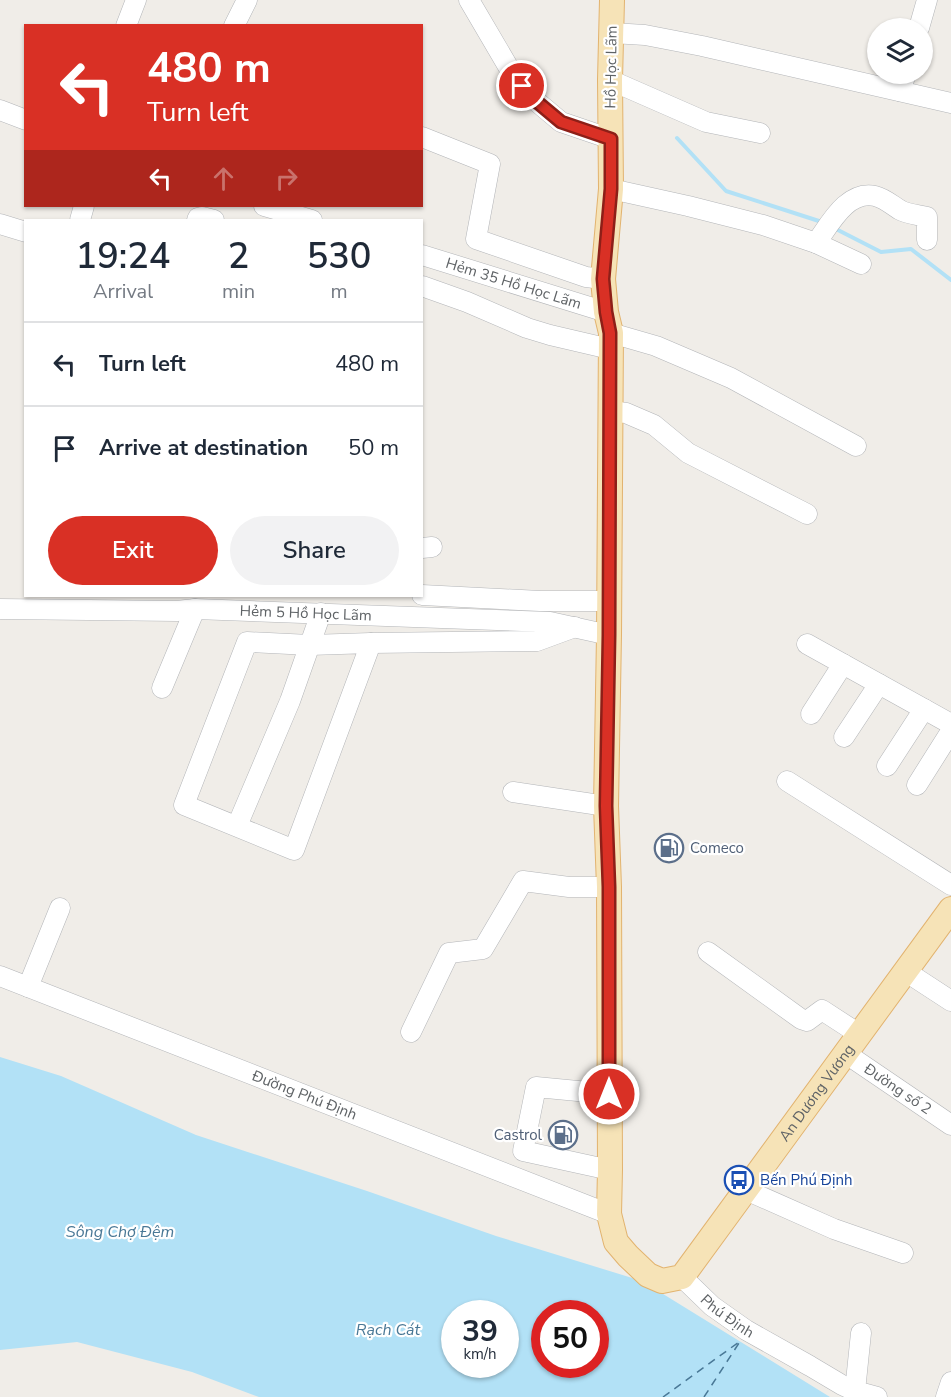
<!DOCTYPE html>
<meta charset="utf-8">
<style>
:root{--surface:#fff;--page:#f2f2f3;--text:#1f2937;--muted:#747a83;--line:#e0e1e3;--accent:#d93025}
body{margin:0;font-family:"Nunito Sans",sans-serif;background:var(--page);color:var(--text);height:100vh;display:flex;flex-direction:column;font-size:22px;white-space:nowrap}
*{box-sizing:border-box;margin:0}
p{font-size:20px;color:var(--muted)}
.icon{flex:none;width:33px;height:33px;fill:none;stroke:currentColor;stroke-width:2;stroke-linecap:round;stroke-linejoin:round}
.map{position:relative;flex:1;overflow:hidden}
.side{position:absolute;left:24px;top:219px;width:399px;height:378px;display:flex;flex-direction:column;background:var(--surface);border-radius:0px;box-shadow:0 2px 4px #0004}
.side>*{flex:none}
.guide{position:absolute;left:24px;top:24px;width:399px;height:183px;border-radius:0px;box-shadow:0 2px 4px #0004;background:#d93025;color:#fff;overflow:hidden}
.controls{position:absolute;left:867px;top:18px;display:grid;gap:12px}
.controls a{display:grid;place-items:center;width:66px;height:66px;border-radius:50%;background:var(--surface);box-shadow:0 2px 4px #0004;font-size:30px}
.speed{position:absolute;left:441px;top:1300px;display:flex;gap:12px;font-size:30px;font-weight:700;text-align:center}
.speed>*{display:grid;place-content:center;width:78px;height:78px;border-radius:50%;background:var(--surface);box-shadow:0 2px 4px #0004;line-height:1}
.speed small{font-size:15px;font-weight:400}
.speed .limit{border:9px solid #d22;background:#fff;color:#111}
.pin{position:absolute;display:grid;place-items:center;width:51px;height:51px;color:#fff;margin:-26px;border:3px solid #fff;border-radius:50%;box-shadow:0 2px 6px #0007}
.me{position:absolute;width:66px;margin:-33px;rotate:0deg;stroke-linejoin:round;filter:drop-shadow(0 0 4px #0008)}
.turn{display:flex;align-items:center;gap:21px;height:126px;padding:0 24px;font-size:27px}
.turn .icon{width:78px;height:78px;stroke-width:2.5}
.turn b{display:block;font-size:42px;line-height:51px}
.lanes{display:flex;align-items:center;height:57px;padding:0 24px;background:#0003;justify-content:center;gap:30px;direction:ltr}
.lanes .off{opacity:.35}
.eta{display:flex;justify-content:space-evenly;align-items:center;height:102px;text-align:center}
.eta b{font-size:36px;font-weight:600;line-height:42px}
.button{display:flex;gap:12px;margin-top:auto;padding:12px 24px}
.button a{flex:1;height:69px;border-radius:36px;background:var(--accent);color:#fff;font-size:24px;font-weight:600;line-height:69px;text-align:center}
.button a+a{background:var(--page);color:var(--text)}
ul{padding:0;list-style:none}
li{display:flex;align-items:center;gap:18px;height:84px;padding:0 24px;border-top:2px solid var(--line)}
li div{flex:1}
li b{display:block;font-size:22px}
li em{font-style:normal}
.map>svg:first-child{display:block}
.water{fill:#b2e1f6;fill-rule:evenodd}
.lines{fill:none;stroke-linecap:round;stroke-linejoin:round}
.stream{stroke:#b2e1f6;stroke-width:4}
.ferry{stroke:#497896;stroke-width:1.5;stroke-dasharray:8 6;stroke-linecap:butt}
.minor-casing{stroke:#b3b5b8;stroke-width:21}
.major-casing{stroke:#e2b36f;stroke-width:26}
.minor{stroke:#fff;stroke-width:20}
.major{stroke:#f6e3b7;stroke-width:24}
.route-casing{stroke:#8d1f18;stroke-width:15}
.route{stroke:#d93025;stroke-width:10}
.labels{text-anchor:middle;stroke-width:4.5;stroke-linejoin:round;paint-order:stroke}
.street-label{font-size:15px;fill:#5f6366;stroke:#fff}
.service-label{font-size:15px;fill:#4e5e75;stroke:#fff;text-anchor:start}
.transit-label{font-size:15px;fill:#164399;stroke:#fff;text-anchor:start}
.water-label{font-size:16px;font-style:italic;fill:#497896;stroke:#fff}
</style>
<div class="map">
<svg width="951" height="1397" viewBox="0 0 951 1397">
<rect width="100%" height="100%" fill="#f0ede8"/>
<path class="water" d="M0 1057 61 1076 196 1135 367 1191 496 1236 642 1281 830 1397H259L192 1372 77 1342 0 1350ZM454 1314H506V1365H454ZM544 1314H596V1365H544Z"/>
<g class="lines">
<g class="stream">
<path d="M677 138 726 191 822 222"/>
<path d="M834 228 881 252 911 249 951 280"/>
</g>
<g class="ferry">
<path d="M663 1397 739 1342"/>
<path d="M704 1397 739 1343"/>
</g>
<g class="minor-casing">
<g id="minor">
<path d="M469 0 513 75 530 96 561 122 611 139"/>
<path d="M126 26 136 0"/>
<path d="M234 26 247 0"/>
<path d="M919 28 927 0"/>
<path d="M612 33 645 35 702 46 951 103"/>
<path d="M610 80 706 122 760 133"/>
<path d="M900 91 906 74"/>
<path d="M0 110 26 120"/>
<path d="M422 137 490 164 476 239 586 277 603 279"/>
<path d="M611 189 688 206 763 225 816 243C830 224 847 190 875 196 884 198 892 205 900 210 907 214 919 215 927 217V240"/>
<path d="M264 206 312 220"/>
<path d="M80 220 84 206"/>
<path d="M197 220 198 218 202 217 214 220"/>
<path d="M0 224 26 232"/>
<path d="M816 243 861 264"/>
<path id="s1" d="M422 255 606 312"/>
<path d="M422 286 467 302 527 328 550 335 610 349"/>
<path d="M611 333 656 346 731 378 856 446"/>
<path d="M611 411 626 413 654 425 688 453 807 514"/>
<path d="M422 548 432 547"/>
<path d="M422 595 540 601H609"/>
<path id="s2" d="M0 609 177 611 195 609 550 622 609 635"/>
<path d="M247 642 310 645 371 643 294 850 184 805Z"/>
<path d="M371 643 537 641 575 627"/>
<path d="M807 644 951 724"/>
<path d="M162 688 195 609"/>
<path d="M811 714 843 664"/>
<path d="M844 737 879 684"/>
<path d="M887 766 924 709"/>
<path d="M787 781 951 885"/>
<path d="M917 785 951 731"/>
<path d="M513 792 606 806"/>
<path d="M237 826 290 701 321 613"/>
<path d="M708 952 801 1019 807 1021 822 1010 859 1034"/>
<path d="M905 971 951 1001"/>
<path id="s3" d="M0 976 609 1214"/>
<path d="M28 987 60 908"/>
<path d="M411 1032 449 953 483 949 523 881 569 887H609"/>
<path id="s4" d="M845 1053 951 1125"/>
<path d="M609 1094 536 1087 523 1151 610 1170"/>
<path d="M746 1190 834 1229 903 1253"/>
<path id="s5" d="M682 1277 712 1306 746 1330 810 1366 842 1385 855 1391 877 1397"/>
<path d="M855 1391 861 1333"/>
<path d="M946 1397 951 1382"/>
</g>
</g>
<g class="major-casing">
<g id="major">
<path id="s6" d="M612 0 610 80 611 189 603 279 606 312 611 333 609 635 606 806 609 887 610 1170 609 1214 616 1242 628 1256 648 1275 662 1281 682 1277 951 909"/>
</g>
</g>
<use href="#minor" class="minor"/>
<use href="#major" class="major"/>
</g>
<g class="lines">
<g class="route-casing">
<path id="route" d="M522 86 530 96 561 122 611 139V189L603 279 606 312 610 333 609 635 606 806 609 887V1094"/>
</g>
<use href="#route" class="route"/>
</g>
<defs>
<g id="fuel-ring" transform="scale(1.5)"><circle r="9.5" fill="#fff" stroke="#5c6f8a" stroke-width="1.5"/><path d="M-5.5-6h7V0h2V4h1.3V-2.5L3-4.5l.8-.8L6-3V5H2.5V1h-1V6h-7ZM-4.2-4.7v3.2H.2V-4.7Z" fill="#5c6f8a"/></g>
<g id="bus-ring" transform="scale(1.5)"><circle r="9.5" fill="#fff" stroke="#1a4fb4" stroke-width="1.5"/><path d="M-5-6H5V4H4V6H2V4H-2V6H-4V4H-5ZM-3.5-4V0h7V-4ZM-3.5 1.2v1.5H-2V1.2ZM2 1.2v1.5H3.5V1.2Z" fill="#1a4fb4"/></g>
</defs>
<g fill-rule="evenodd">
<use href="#fuel-ring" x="669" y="848"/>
<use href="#fuel-ring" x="563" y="1135"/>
<use href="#bus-ring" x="739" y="1180"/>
</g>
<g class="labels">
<g class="street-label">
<text transform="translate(611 67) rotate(-89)" y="5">Hồ Học Lãm</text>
<text dy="5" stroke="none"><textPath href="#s1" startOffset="96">Hẻm 35 Hồ Học Lãm</textPath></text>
<text dy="5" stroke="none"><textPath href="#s2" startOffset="306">Hẻm 5 Hồ Học Lãm</textPath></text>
<text dy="5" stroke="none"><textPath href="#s4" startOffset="64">Đường số 2</textPath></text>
<text dy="5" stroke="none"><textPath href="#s6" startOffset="1554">An Dương Vương</textPath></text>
<text dy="5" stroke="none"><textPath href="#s3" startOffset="327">Đường Phú Định</textPath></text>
<text dy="5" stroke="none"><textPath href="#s5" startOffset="60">Phú Định</textPath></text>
</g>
<g class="service-label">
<text x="690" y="853">Comeco</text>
<text x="542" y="1140" text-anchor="end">Castrol</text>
</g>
<g class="transit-label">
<text x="760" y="1185">Bến Phú Định</text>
</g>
<g class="water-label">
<text x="120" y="1237">Sông Chợ Đệm</text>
<text x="388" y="1335">Rạch Cát</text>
</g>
</g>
</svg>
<div class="controls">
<a><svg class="icon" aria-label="layers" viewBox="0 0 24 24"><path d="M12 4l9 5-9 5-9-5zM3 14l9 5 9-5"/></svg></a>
</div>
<div class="speed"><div>39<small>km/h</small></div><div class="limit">50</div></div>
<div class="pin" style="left:522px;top:86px;background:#d93025"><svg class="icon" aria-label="arrive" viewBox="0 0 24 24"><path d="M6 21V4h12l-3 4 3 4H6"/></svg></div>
<svg class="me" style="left:609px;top:1094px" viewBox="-20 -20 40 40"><circle r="17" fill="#d93025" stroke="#fff" stroke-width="3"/><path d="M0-11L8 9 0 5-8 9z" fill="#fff"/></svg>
<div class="guide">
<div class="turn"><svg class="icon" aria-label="left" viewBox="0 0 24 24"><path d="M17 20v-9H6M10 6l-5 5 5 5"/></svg><div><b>480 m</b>Turn left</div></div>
<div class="lanes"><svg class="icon" aria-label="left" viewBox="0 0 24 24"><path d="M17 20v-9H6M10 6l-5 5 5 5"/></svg><svg class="icon off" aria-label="ahead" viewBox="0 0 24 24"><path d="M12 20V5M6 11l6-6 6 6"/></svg><svg class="icon off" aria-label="right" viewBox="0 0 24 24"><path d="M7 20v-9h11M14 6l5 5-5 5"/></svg></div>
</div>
<section class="side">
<div class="eta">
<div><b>19:24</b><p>Arrival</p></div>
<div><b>2</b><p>min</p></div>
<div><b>530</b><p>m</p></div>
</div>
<ul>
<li><svg class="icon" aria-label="left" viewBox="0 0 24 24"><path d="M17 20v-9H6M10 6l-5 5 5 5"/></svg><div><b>Turn left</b></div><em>480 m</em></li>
<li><svg class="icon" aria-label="arrive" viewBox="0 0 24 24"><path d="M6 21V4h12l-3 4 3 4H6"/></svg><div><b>Arrive at destination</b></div><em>50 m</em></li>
</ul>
<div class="button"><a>Exit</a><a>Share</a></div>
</section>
</div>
